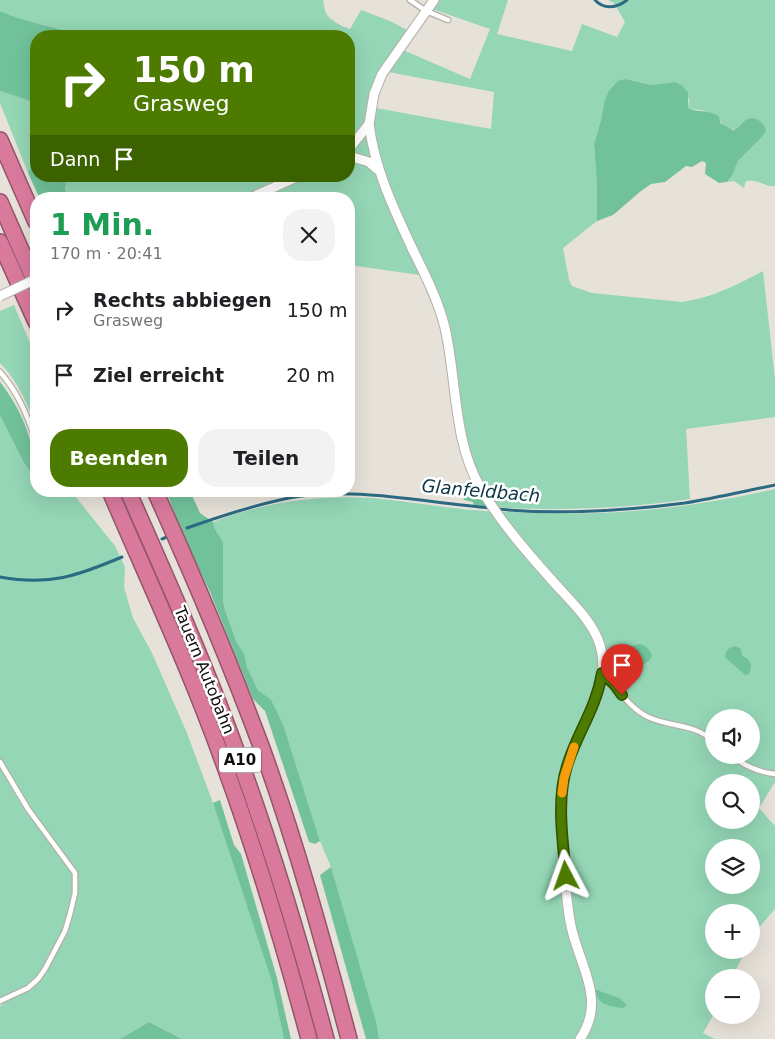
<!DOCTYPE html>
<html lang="de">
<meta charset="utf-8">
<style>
:root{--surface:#fff;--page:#f2f2f2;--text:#202124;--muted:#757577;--accent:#4c7b00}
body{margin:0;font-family:"DejaVu Sans",sans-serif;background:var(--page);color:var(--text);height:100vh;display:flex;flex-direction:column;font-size:19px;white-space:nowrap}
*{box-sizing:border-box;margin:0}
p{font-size:16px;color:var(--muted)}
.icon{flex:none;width:28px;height:28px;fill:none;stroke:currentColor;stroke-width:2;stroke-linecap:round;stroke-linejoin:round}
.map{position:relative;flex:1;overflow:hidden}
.drawer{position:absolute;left:30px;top:192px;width:325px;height:305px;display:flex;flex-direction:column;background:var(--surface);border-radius:20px;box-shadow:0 5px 20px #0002}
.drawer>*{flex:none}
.banner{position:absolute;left:30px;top:30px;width:325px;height:152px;border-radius:20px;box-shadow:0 5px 20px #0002;background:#4c7b00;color:#fff;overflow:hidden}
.tools{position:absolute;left:705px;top:709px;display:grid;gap:10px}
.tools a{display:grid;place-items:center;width:55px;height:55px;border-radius:50%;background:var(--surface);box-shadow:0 5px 20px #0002;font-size:25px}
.pin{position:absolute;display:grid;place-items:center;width:42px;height:42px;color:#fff;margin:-51px -21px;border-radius:50% 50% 50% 0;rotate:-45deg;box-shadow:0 0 5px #0007}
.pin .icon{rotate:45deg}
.me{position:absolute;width:55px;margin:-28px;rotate:356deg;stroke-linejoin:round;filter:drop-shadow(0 0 4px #0008)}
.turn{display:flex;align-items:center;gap:18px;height:105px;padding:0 20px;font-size:22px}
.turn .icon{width:65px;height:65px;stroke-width:2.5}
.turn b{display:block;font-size:35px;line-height:42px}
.then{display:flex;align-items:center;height:48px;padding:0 20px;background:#0003;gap:10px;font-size:19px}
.round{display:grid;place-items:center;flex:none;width:52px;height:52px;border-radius:20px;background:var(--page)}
.head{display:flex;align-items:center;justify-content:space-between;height:85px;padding:0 20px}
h1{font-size:30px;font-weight:700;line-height:38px;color:#1e9e55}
.button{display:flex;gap:10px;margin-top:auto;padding:10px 20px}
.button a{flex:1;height:58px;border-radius:20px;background:var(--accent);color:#fff;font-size:20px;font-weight:700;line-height:58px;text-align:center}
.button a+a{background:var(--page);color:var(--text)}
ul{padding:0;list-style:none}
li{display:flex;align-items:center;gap:15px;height:65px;padding:0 20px}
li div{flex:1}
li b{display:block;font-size:19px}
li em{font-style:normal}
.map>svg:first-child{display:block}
.green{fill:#94d6b5;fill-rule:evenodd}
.forest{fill:#71c29b}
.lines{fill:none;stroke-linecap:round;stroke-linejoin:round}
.stream{stroke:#2b6b82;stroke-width:3}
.lane-casing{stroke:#b5b0a7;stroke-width:7}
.street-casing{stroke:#b5b0a7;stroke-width:11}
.highway-casing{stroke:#93556a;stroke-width:18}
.lane{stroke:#fff;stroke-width:4.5}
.street{stroke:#fff;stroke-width:9}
.highway{stroke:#d97a9d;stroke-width:15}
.street-bridge-casing{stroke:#b5b0a7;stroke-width:11;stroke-linecap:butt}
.street-bridge{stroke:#fff;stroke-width:9}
.route-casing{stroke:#315000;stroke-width:12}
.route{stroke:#4c7b00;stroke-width:9}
.slow{stroke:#f59e0b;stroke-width:9}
.labels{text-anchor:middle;stroke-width:5;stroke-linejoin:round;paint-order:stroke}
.shield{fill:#fff;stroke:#585755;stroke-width:1}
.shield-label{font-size:15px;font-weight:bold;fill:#100f0c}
.street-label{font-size:16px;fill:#100f0c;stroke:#fff}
.water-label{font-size:18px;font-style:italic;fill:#0d3645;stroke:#fff}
</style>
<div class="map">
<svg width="775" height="1039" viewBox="0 0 775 1039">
<rect width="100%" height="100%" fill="#e7e2d9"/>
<g class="green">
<path d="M0 0H323C324 4 324 9 326 13 329 20 343 27 350 29L361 10 390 21 415 34 403 50 470 79 490 29 432 9 439 0H508L497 34 572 51 582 24 617 37 625 22 614 3 608 0H775V186C763 187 761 179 746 181L744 188 734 181 727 182 732 176 738 161 761 138 740 128C723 134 718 114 704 111 699 109 694 110 688 108L689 99 675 82 651 85 626 79 604 103 601 120 594 144 597 186V221L563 248 569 280 572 286 592 293 682 302C711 298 737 285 763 271L775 379V417L686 429 690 499C621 509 560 511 490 507 472 485 467 471 460 444L439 322 420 275 349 265V199H68L65 188 66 185C64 179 61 178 55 176H349V36H84C56 27 28 23 0 11ZM388 72 494 92 491 129 376 108 383 81Z"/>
<path d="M0 91 36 103V160H32L28 173 0 103Z"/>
<path d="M14 305 36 357V428C28 405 18 381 0 363V311Z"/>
<path d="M0 416 24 463 36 480V491H49L55 495 75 496 115 546 125 567 124 587 133 618 152 653 187 733 213 803 271 979 284 1039H182L149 1022 120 1039H0V1006L3 1004 0 1002Z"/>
<path d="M775 489V782L759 808 775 826V909L756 931 751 940V912H714V950H746L732 977 714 978V1014L703 1033 715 1039H379L331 867 320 841 283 724 271 701 258 690 247 667 243 654 237 643 225 610 223 600V542L214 527 213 522C262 502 320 495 373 498 416 502 460 511 504 512 536 513 568 514 599 513 658 511 717 502 775 489ZM714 718H751V755H714ZM714 782H751V820H714ZM714 848H751V885H714Z"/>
</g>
<g class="forest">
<path d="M0 11C28 23 56 27 84 36H36V103L0 91Z"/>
<path d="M626 79 651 85 675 82 683 86 688 93V108C699 113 710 109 719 117L720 123 733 130C740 128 740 124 746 120 755 115 763 122 766 130L761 138 738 161 732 176 727 182 719 183 705 174 706 163 702 161 692 167 686 166 665 182 651 184 641 191 613 215 597 221V186L594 144 601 120 604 103 609 91 618 81Z"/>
<path d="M35 159 36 176H55L64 179 66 185 65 188 68 199H40L28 173 33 160Z"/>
<path d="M0 382C22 410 36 445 36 480L24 463 0 416Z"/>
<path d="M474 487 490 507 474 505 473 502 464 500 462 493 468 488Z"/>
<path d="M166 491H190L200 513 213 522 214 527 223 542V600L225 610 237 643 244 654 247 667 258 690 271 700 283 724 320 841 315 844 309 842 265 711 253 699 210 592 187 544Z"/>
<path d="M640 644C647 646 650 650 652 656L650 660 640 667 627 663 625 658C627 649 631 645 640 644Z"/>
<path d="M735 646 741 649 742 656C751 659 753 665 749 674L745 675 725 657C726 650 728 648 735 646Z"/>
<path d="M220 800 234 845 241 854 277 978 291 1039H284L271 979 213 803Z"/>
<path d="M331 867 376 1022 379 1039H366L320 875Z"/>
<path d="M594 989 619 998 627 1005 623 1008C608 1006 598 1005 594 989Z"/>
<path d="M149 1022 182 1039H120Z"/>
</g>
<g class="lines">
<g class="stream">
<path d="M595 0C604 10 617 8 627 0"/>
<path d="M497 509C559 515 623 511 685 503 715 498 745 491 775 485"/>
<path d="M187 528C221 516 254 505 289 498 356 486 424 503 491 508"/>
<path d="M162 539 167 537"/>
<path d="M0 577C50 586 77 576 122 557"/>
</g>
<g class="lane-casing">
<g id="lane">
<path d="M410 0 426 11 448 20"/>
<path d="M0 372C18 392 27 415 36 441"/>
<path d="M603 674C618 688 629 708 648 717 672 728 690 722 714 741"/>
<path d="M731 755C744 766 758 772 775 774"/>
<path d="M0 762 28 809 75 873V893L70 914 65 931 45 969 38 979 28 988 0 1001"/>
</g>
</g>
<g class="street-casing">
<g id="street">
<path d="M369 124C375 169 392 205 411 246 424 273 438 299 445 328 457 380 453 440 480 487 499 520 525 550 550 578 567 598 592 619 600 645 613 687 580 725 568 763 562 782 562 802 562 822 563 852 565 891 570 921 577 963 608 998 580 1039"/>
<path d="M349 149 369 124 374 94 382 74 434 0"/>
<path d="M349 156 369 162 377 169"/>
<path d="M248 199 299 176"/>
</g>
</g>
<g class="highway-casing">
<g id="highway">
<path d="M0 140 36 222"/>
<path d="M0 202 36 284"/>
<path d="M0 242 36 322"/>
<path d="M110 491C149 582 191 671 224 764 257 854 284 946 309 1039"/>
<path d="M128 491C166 577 204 662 236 750 271 845 300 942 326 1039"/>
<path d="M155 491C193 575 229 660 261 746 296 842 323 941 349 1039"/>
</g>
</g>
<use href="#lane" class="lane"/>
<use href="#street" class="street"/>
<use href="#highway" class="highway"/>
<g class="street-bridge-casing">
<path id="street-bridge" d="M0 296 36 279"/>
</g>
<use href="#street-bridge" class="street-bridge"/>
</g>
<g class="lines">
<g class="route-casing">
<path id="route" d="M566 876C563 841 556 801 567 766 577 733 596 709 602 673L614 684 622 695"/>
</g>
<use href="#route" class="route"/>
<path class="slow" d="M562 793 564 778 574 747"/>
</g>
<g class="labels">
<rect class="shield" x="219" y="747.5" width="42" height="25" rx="4"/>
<g class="shield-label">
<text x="240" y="765">A10</text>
</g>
<g class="street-label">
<text transform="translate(205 670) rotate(68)" y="6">Tauern Autobahn</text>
</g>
<g class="water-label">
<text transform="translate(481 491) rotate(5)" y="6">Glanfeldbach</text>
</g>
</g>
</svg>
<div class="tools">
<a><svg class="icon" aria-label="sound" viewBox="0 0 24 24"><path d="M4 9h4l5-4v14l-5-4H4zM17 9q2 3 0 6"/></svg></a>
<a><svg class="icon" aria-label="search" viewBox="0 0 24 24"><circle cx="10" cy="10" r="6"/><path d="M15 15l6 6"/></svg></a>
<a><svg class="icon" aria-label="layers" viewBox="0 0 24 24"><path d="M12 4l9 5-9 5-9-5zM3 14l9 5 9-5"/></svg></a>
<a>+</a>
<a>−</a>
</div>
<div class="pin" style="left:622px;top:695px;background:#d93025"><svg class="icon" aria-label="arrive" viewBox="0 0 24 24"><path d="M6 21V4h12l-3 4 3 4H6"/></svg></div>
<svg class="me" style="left:566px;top:876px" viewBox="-20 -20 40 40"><path d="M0-17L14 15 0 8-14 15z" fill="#4c7b00" stroke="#fff" stroke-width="4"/></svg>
<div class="banner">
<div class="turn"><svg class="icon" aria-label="right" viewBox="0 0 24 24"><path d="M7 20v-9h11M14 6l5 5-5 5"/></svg><div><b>150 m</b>Grasweg</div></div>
<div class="then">Dann<svg class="icon" aria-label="arrive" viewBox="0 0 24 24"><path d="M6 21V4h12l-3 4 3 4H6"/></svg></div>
</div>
<section class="drawer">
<div class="head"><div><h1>1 Min.</h1><p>170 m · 20:41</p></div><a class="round"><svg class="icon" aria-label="close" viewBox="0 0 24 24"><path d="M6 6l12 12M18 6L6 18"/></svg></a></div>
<ul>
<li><svg class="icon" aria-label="right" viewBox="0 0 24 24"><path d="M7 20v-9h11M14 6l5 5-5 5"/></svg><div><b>Rechts abbiegen</b><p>Grasweg</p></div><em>150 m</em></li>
<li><svg class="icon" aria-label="arrive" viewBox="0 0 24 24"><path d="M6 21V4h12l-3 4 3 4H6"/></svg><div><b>Ziel erreicht</b></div><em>20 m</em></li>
</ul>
<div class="button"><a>Beenden</a><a>Teilen</a></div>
</section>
</div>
